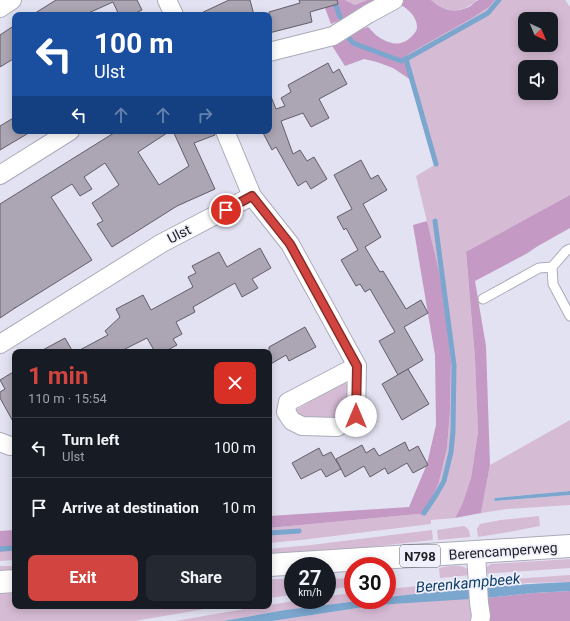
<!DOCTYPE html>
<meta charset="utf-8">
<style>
:root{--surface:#171b24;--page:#242831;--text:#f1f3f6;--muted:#9ea1a6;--line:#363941;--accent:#d2443f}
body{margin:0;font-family:Roboto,sans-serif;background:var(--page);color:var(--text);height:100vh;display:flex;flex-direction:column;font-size:15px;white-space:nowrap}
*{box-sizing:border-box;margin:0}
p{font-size:13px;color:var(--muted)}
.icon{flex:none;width:22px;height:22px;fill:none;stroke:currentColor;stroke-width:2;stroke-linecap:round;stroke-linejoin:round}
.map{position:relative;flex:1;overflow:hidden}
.sheet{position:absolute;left:12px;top:349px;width:260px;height:260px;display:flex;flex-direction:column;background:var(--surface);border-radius:8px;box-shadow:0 2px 10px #0003}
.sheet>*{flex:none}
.guide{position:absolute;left:12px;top:12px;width:260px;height:122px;border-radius:8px;box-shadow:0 2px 10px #0003;background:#1a4fa0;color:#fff;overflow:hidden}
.needle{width:26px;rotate:136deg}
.fabs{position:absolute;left:518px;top:12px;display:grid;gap:8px}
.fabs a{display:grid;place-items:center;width:40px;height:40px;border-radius:8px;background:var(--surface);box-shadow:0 2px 10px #0003;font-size:20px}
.speed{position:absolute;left:284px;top:557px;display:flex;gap:8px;font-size:20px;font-weight:700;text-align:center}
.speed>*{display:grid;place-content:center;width:52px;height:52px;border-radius:50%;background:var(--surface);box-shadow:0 2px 10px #0003;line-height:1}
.speed small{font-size:10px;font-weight:400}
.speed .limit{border:6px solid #d22;background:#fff;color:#111}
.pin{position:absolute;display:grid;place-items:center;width:34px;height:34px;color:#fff;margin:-17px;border:2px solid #fff;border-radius:50%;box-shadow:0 1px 4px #0007}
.me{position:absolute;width:44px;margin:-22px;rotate:0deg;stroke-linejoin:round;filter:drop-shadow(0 0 3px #0008)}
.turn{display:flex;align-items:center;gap:14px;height:84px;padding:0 16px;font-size:18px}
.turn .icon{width:52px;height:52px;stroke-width:2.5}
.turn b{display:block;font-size:28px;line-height:34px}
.lanes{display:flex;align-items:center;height:38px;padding:0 16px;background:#0003;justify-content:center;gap:20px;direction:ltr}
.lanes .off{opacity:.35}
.round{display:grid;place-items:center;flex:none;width:42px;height:42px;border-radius:8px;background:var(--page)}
.overview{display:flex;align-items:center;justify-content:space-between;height:68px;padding:0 16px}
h1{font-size:24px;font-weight:700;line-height:30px;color:var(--accent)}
.action{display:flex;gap:8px;margin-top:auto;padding:8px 16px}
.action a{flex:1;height:46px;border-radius:8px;background:var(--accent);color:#fff;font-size:16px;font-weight:700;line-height:46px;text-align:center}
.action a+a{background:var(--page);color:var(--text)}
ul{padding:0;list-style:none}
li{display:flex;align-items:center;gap:12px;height:60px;padding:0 16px;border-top:1px solid var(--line)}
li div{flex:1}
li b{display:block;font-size:15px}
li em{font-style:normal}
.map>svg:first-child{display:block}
.green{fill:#d6bbd5;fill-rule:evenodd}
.forest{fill:#c49ac4}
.water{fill:#7ba6ce}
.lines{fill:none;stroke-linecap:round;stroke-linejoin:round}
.stream{stroke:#7ba6ce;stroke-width:5}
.building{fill:#aca5b3;stroke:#635d69}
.lane-casing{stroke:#ababba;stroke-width:11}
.street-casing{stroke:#ababba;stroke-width:20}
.primary-casing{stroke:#ababba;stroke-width:24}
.lane{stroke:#fff;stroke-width:9}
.street{stroke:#fff;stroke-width:18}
.primary{stroke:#fff;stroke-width:22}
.route-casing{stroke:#882c29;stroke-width:10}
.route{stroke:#d2443f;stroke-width:7}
.labels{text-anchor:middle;stroke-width:3.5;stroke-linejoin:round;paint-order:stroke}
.shield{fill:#f0f0fd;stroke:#5d5d64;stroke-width:1}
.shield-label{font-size:13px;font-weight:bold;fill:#1e1e23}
.street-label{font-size:14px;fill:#1e1e23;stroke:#f0f0fd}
.water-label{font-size:15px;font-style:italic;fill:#0c3e65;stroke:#f0f0fd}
</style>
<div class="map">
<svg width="570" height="621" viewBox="0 0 570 621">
<rect width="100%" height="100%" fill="#e3e2f2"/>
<g class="green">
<path d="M345 0H367L355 5Z"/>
<path d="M431 0H477C460 14 448 14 431 0Z"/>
<path d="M495 0H565L570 7V195L466 253 475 359 478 432 471 478 462 506 455 518 431 520V524L301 540 269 543V528L418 514 422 515 439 482 447 448 450 412 451 362 446 314 439 271 416 176 436 164 407 55 474 17 489 7ZM525 19H551V45H525ZM525 67H551V93H525Z"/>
<path d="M343 382 346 383 348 386 350 410 342 417 297 419 294 411Z"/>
<path d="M570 420V491L495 498 494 501 570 495V505L507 509 481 513 490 465Z"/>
<path d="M539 516 540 526 509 532 478 537 477 529 480 524 501 520Z"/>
<path d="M464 526C469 528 470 533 470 537L438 540 437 530Z"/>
<path d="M432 530 433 540 269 558V549L311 545Z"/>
<path d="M15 551V560L0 561V552Z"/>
<path d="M570 559V568L482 574 486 567 491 564Z"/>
<path d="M0 566H15V574L0 575Z"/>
<path d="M449 566C458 566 466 564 471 575L440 578 439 568Z"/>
<path d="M570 575V582L528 583 482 588 481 581Z"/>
<path d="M353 578V586L327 590V579Z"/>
<path d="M269 579H293V595L269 598Z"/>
<path d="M473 581V588L387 597V589Z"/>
<path d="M15 593V606H222L135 621H0V594Z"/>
<path d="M353 593V600H366L285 610 223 621H175L262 606H269V605L301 600H327V596Z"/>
<path d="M473 598 475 621H272L378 605Z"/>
</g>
<g class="forest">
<path d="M322 0H345L355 5 367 0H431C443 10 453 14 469 7 472 5 475 1 479 0 484 0 490 0 495 0L489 7 474 17 407 55 414 82 393 68 377 62 364 59 345 66 329 41 368 27C372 31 377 37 382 39 394 46 404 45 413 35 415 33 417 30 417 27 417 13 401 4 390 0L331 24Z"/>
<path d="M570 195V228L538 246 526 254 475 281 486 346 490 465 481 513 455 518 462 505 471 478 478 432 475 359 466 252Z"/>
<path d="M427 221 439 271 446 314 451 362 450 412 447 448 439 482 431 500 422 515 418 514 269 528V516L409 507 427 464 436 425 435 355 413 225Z"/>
<path d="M15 530V551L0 552V531Z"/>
<path d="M570 591V621H488L485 598 533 593Z"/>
</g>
<g class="water">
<path d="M570 491V495L495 501 494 500 495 498Z"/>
<path d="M570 582V591L533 593 485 598 378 605 272 621H223L285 610 366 600H387V597C448 591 509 584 570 582Z"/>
</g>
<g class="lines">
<g class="stream">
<path d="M334 0 340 17"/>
<path d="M348 37 353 43 401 61 408 58 488 13 499 0"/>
<path d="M406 59 436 164"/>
<path d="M424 513 436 495 444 481 451 452 453 431 454 365 435 221"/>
<path d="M269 533 299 531"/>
<path d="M0 549 15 548"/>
</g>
</g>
<g class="building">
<path d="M56 0H137L142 10 131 15H119L113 2 84 15H32Z"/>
<path d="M229 0H250L254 15H197Z"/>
<path d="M299 0H337L338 4 310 12 312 22 269 33V12L300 3Z"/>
<path d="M15 25V58L0 67V35Z"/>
<path d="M328 63 333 73 339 69 347 84 319 99 329 118 311 127 303 113 281 121 293 154 300 150 307 161 314 157 327 179 311 189 306 181 298 186 276 147 272 150 262 131H269V94H270L276 109 285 106 281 98 291 92 288 85Z"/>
<path d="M15 117V131H32L0 150V126Z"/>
<path d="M117 131H170L138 152 159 185 189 166 173 131H215V135L194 143 215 189 177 206 112 247 97 224 103 221 92 203 119 185 105 163 84 177 92 189 80 196 72 184 51 197 92 260 15 308V307V308L0 318V204Z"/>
<path d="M361 160 371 179 378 175 387 190 363 204 381 237 365 247 380 272 383 271 406 309 421 300 428 313 404 327 423 360 398 375 379 341 395 332 370 289 365 292 360 284 356 286 341 260 358 250 346 228 344 230 337 217 352 209 334 175Z"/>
<path d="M260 248 271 268 252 279 258 288 242 297 235 283 193 307 195 312 176 322 182 334 173 339 177 345 164 352H155L147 338 119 352H76L108 335 105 331 120 317 116 309 143 295 151 310 193 287 188 277 196 273 192 266 219 252 227 267Z"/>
<path d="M305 327 316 347 289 361 286 355 269 365V347Z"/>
<path d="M65 338 73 352H39Z"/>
<path d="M408 369 429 404 402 420 382 384Z"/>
<path d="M15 371V425L0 398V392L5 389 0 380Z"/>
<path d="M405 442 409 451 418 446 428 465 413 473 407 463 388 474 385 468 370 477 364 466 345 477 336 459 362 445 366 453 374 448 379 456Z"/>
<path d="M319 448 323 456 331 452 341 469 326 477 321 469 301 479 292 463Z"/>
</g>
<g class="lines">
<g class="lane-casing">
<g id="lane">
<path d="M570 249 566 251 552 267 553 284 570 316"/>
<path d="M483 299 539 268 552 267"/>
</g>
</g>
<g class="street-casing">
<g id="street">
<path d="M167 0 174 15"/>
<path d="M0 8 12 0"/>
<path d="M269 52 333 36 368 14 394 0"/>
<path d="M225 131 252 196 290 244 357 366 356 416 337 427 302 426 292 421 286 412 288 402 357 366"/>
<path d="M0 175 70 131"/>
<path d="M0 344 162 243 252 196"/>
<path d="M0 442 10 446 15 445"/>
<path d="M476 553 479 603 481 616 480 621"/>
</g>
</g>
<g class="primary-casing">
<g id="primary">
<path d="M269 565 570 546"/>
<path d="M0 582 15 581"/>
</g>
</g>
<use href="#lane" class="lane"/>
<use href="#street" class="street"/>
<use href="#primary" class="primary"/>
</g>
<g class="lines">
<g class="route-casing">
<path id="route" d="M226 210 252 196 290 244 357 366 356 416"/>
</g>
<use href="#route" class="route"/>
</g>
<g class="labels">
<rect class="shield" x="400" y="545" width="40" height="22" rx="3"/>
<g class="shield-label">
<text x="420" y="561">N798</text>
</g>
<g class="street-label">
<text transform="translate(179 234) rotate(-27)" y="5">Ulst</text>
<text transform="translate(503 551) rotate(-4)" y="5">Berencamperweg</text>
</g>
<g class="water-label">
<text transform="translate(468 583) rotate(-5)" y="5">Berenkampbeek</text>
</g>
</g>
</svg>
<div class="fabs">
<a><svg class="needle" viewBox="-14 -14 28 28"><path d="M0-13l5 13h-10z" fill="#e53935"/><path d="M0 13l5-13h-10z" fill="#9ea1a6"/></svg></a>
<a><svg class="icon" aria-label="sound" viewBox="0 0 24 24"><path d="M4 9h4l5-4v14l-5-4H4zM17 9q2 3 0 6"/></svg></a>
</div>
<div class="speed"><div>27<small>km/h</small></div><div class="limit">30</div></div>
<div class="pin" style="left:226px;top:210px;background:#d93025"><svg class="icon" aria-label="arrive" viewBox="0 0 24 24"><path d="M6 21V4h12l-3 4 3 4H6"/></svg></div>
<svg class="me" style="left:356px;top:416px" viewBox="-20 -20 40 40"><circle r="19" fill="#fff"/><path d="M0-13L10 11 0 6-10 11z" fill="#d2443f"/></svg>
<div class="guide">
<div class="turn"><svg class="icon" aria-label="left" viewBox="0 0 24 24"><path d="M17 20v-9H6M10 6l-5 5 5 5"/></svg><div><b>100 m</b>Ulst</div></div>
<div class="lanes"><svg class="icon" aria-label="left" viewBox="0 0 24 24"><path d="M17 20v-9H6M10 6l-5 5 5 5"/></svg><svg class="icon off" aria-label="ahead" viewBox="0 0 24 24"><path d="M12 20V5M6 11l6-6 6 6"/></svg><svg class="icon off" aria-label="ahead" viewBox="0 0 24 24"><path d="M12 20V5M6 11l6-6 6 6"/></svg><svg class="icon off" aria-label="right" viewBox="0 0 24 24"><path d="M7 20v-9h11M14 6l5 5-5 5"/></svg></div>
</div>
<section class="sheet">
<div class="overview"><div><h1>1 min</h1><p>110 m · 15:54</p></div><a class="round" style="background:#d93025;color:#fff"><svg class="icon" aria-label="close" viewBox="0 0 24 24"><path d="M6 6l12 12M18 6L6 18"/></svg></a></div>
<ul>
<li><svg class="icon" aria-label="left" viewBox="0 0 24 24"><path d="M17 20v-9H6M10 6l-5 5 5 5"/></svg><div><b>Turn left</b><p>Ulst</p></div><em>100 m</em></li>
<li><svg class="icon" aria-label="arrive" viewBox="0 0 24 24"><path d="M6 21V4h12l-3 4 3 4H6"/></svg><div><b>Arrive at destination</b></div><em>10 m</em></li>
</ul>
<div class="action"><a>Exit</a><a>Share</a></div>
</section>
</div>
